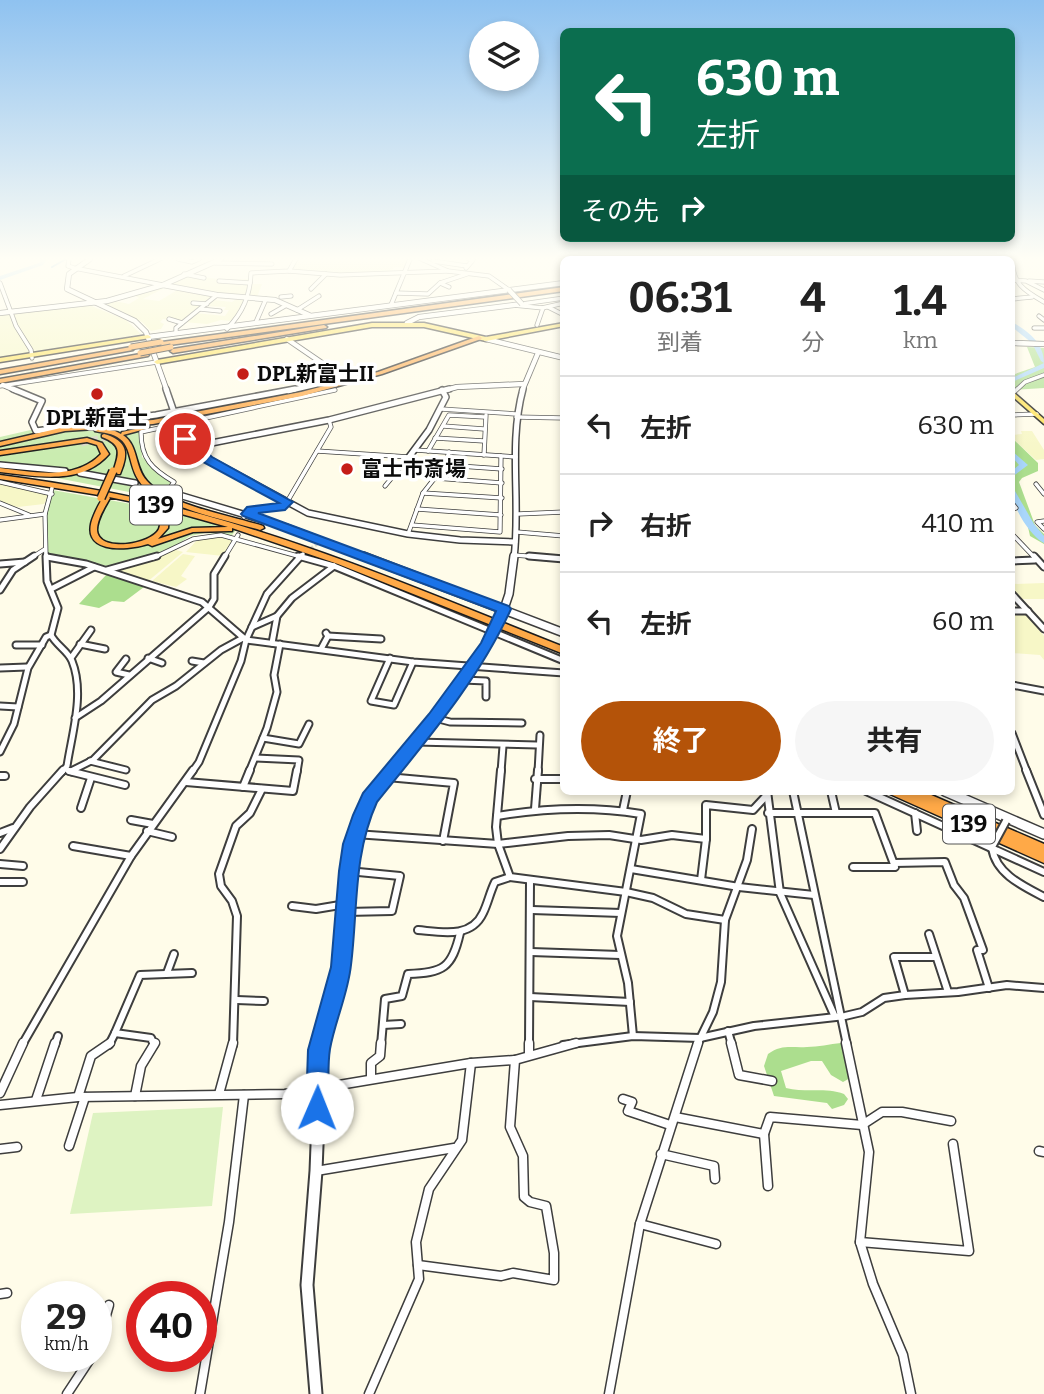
<!DOCTYPE html>
<html lang="ja">
<meta charset="utf-8">
<style>
:root{--surface:#fff;--page:#f6f6f6;--text:#222;--muted:#767676;--line:#e0e0e0;--accent:#b45309}
body{margin:0;font-family:Bitter,"Noto Sans JP",serif;background:var(--page);color:var(--text);height:100vh;display:flex;flex-direction:column;font-size:26px;white-space:nowrap}
*{box-sizing:border-box;margin:0}
p{font-size:23px;color:var(--muted)}
.icon{flex:none;width:38px;height:38px;fill:none;stroke:currentColor;stroke-width:2;stroke-linecap:round;stroke-linejoin:round}
.map{position:relative;flex:1;overflow:hidden}
.drawer{position:absolute;left:560px;top:256px;width:455px;height:539px;display:flex;flex-direction:column;background:var(--surface);border-radius:10px;box-shadow:0 4px 10px #0003}
.drawer>*{flex:none}
.top-card{position:absolute;left:560px;top:28px;width:455px;height:214px;border-radius:10px;box-shadow:0 4px 10px #0003;background:#0b6e4f;color:#fff;overflow:hidden}
.controls{position:absolute;left:469px;top:21px;display:grid;gap:14px}
.controls a{display:grid;place-items:center;width:70px;height:70px;border-radius:50%;background:var(--surface);box-shadow:0 4px 10px #0003;font-size:35px}
.speed{position:absolute;left:21px;top:1281px;display:flex;gap:14px;font-size:35px;font-weight:700;text-align:center}
.speed>*{display:grid;place-content:center;width:91px;height:91px;border-radius:50%;background:var(--surface);box-shadow:0 4px 10px #0003;line-height:1}
.speed small{font-size:18px;font-weight:400}
.speed .limit{border:10px solid #d22;background:#fff;color:#111}
.pin{position:absolute;display:grid;place-items:center;width:60px;height:60px;color:#fff;margin:-30px;border:4px solid #fff;border-radius:50%;box-shadow:0 2px 7px #0007}
.me{position:absolute;width:77px;margin:-38px;rotate:1deg;stroke-linejoin:round;filter:drop-shadow(0 0 5px #0008)}
.turn{display:flex;align-items:center;gap:24px;height:147px;padding:0 21px;font-size:32px}
.turn .icon{width:91px;height:91px;stroke-width:2.5}
.turn b{display:block;font-size:49px;line-height:60px}
.then{display:flex;align-items:center;height:66px;padding:0 21px;background:#0003;gap:14px;font-size:26px}
.eta{display:flex;justify-content:space-evenly;align-items:center;height:119px;text-align:center}
.eta b{font-size:42px;font-weight:700;line-height:49px}
.cta{display:flex;gap:14px;margin-top:auto;padding:14px 21px}
.cta a{flex:1;height:80px;border-radius:42px;background:var(--accent);color:#fff;font-size:28px;font-weight:700;line-height:80px;text-align:center}
.cta a+a{background:var(--page);color:var(--text)}
ul{padding:0;list-style:none}
li{display:flex;align-items:center;gap:21px;height:98px;padding:0 21px;border-top:2px solid var(--line)}
li div{flex:1}
li b{display:block;font-size:26px}
li em{font-style:normal}
.map>svg:first-child{display:block}
.farmland{fill:#f7f7c7}
.green{fill:#caecb0}
.forest{fill:#acde8e}
.pitch{fill:#def3c2}
.lines{fill:none;stroke-linecap:round;stroke-linejoin:round}
.stream{stroke:#2a85d8;stroke-width:2}
.river{fill:#a9d6fb;fill-rule:evenodd}
.minor-tunnel{stroke:#dad8c8;stroke-width:3.5;stroke-dasharray:3.5 2;stroke-linecap:butt}
.tertiary-tunnel{stroke:#dad8c8;stroke-width:5;stroke-dasharray:5 2.5;stroke-linecap:butt}
.motorway-tunnel{stroke:#dad8c8;stroke-width:7;stroke-dasharray:7 3.5;stroke-linecap:butt}
.minor-far3-casing{stroke:#3e3e3e;stroke-width:5}
.minor-far2-casing{stroke:#3e3e3e;stroke-width:9}
.minor-far1-casing{stroke:#3e3e3e;stroke-width:10}
.minor-casing{stroke:#3e3e3e;stroke-width:11}
.tertiary-far4-casing{stroke:#3e3e3e;stroke-width:6}
.tertiary-far3-casing{stroke:#3e3e3e;stroke-width:8}
.tertiary-far2-casing{stroke:#3e3e3e;stroke-width:10}
.tertiary-far1-casing{stroke:#3e3e3e;stroke-width:12}
.tertiary-casing{stroke:#3e3e3e;stroke-width:15}
.primary-casing{stroke:#1c1c1c;stroke-width:3}
.motorway-casing{stroke:#1c1c1c;stroke-width:3}
.minor-far3{stroke:#fff;stroke-width:3.5}
.minor-far2{stroke:#fff;stroke-width:5}
.minor-far1{stroke:#fff;stroke-width:6}
.minor{stroke:#fff;stroke-width:8}
.tertiary-far4{stroke:#fff;stroke-width:4.5}
.tertiary-far3{stroke:#fff;stroke-width:5}
.tertiary-far2{stroke:#fff;stroke-width:7}
.tertiary-far1{stroke:#fff;stroke-width:9}
.tertiary{stroke:#fff;stroke-width:11}
.primary{fill:#ffe359;fill-rule:evenodd}
.motorway{fill:#ffa947;fill-rule:evenodd}
.minor-bridge-casing{stroke:#3e3e3e;stroke-width:10;stroke-linecap:butt}
.tertiary-bridge-far2-casing{stroke:#3e3e3e;stroke-width:6;stroke-linecap:butt}
.tertiary-bridge-far1-casing{stroke:#3e3e3e;stroke-width:8;stroke-linecap:butt}
.tertiary-bridge-casing{stroke:#3e3e3e;stroke-width:10;stroke-linecap:butt}
.motorway-bridge-far1-casing{stroke:#1c1c1c;stroke-width:7;stroke-linecap:butt}
.motorway-bridge-casing{stroke:#1c1c1c;stroke-width:10;stroke-linecap:butt}
.minor-bridge{stroke:#fff;stroke-width:6}
.tertiary-bridge-far2{stroke:#fff;stroke-width:4.5}
.tertiary-bridge-far1{stroke:#fff;stroke-width:5}
.tertiary-bridge{stroke:#fff;stroke-width:7}
.motorway-bridge-far1{stroke:#ffa947;stroke-width:5}
.motorway-bridge{stroke:#ffa947;stroke-width:7}
.route{fill:#1a73e8;stroke:#114b97;stroke-width:2}
.poi-dot{fill:#c51d18;stroke:#fff;stroke-width:2.5}
.labels{text-anchor:middle;stroke-width:7;stroke-linejoin:round;paint-order:stroke}
.far-poi-label{font-size:21px;font-weight:bold;fill:#0b0b0b;stroke:#fff;text-anchor:start}
.shield{fill:#fff;stroke:#545454;stroke-width:2}
.shield-label{font-size:23px;font-weight:bold;fill:#0b0b0b}
</style>
<div class="map">
<svg width="1044" height="1394" viewBox="0 0 1044 1394">
<rect width="100%" height="100%" fill="#fffce9"/>
<g class="farmland">
<path d="M298 259H408L404 268 396 267 385 274 339 275 292 270Z"/>
<path d="M185 275 227 280 249 279 251 284H262L257 297 216 294 181 322 163 319 160 322 164 324 161 329 151 331 142 322 101 305 115 301 129 304 139 298 134 295 166 287 143 299 159 301 179 289 167 285Z"/>
<path d="M238 298H245L238 317 230 321 221 320 207 324 184 322 195 313 225 316 229 310H224L226 307 205 306 214 300 232 302Z"/>
<path d="M89 305 126 320 141 334 0 358V314Z"/>
<path d="M1021 431H1032L1044 450V459L1036 460 1012 438V435L1022 434Z"/>
<path d="M0 483 49 495 44 504 18 507 0 503Z"/>
<path d="M215 536 233 541 223 556 186 552 200 537Z"/>
<path d="M173 549 183 552 147 582 109 571Z"/>
<path d="M183 554 195 556 181 576 187 579 176 587 152 581Z"/>
<path d="M1044 583V599H1021L1012 591V584Z"/>
<path d="M1012 614H1026L1044 636V660L1040 655 1012 653Z"/>
</g>
<g class="green">
<path d="M137 421 140 425 119 431 121 433 146 429 141 432 142 457 170 480V489L160 498 0 467V437L35 429Z"/>
<path d="M52 490 177 512 237 529 232 535 205 533 190 536 171 549 144 559 107 566 48 556 45 517Z"/>
</g>
<g class="forest">
<path d="M1027 347 1044 348V388L1012 390V375L1035 367Z"/>
<path d="M1012 438 1038 463V471L1022 478 1019 482 1035 525 1044 534V544L1030 536 1026 518 1012 501Z"/>
<path d="M107 574 148 584 124 602 112 601 99 608 79 604Z"/>
<path d="M841 1043 848 1049 852 1077 843 1082 831 1075 822 1061H811L781 1071 786 1088C806 1093 826 1087 844 1094L848 1099 844 1105 832 1109 827 1103 774 1096 764 1066 768 1054C782 1044 791 1048 807 1047 818 1047 830 1044 841 1043Z"/>
</g>
<path class="pitch" d="M223 1107 212 1206 70 1214 93 1113Z"/>
<g class="lines">
<path class="stream" d="M52 267 66 259"/>
<g class="river">
<path d="M41 259H47L43 265 0 280V276L39 263Z"/>
<path d="M1012 322C1028 331 1044 343 1044 363L1041 361 1032 343 1012 327Z"/>
<path d="M1044 363V368L1012 382V378Z"/>
<path d="M1012 451 1028 465 1012 477V471L1019 465 1012 457Z"/>
<path d="M1012 491H1015L1034 524 1044 536V543C1030 536 1011 505 1012 491Z"/>
</g>
<g class="minor-tunnel">
<path d="M221 349 227 329"/>
<path d="M32 358V377"/>
<path d="M306 552 321 541"/>
</g>
<path class="tertiary-tunnel" d="M135 483 159 489"/>
<path class="motorway-tunnel" d="M81 443 124 433"/>
<g class="minor-far3-casing">
<g id="minor-far3">
<path d="M69 259 68 266 74 268 163 285"/>
<path d="M178 259 192 262 199 259"/>
<path d="M421 259 448 271 489 276 509 290"/>
<path d="M1013 259C1011 283 1025 291 1044 302"/>
<path d="M433 261 467 266"/>
<path d="M215 263 272 264"/>
<path d="M466 268 473 260 469 259"/>
<path d="M289 271 340 275 448 271"/>
<path d="M184 274 204 278"/>
<path d="M124 276 160 259"/>
<path d="M1012 280 1026 281 1044 290"/>
<path d="M219 281 250 283"/>
<path d="M1029 281 1044 282"/>
<path d="M0 283 16 326 31 350 32 358"/>
<path d="M449 287 440 283 467 274"/>
<path d="M311 289 326 274"/>
<path d="M396 293 428 294 440 283"/>
<path d="M281 297 291 296"/>
<path d="M1012 299 1032 297"/>
<path d="M193 303 207 304"/>
<path d="M522 304 564 298"/>
<path d="M391 305 410 259"/>
<path d="M513 305 543 308 537 325"/>
<path d="M548 307 564 315"/>
<path d="M542 308 564 303"/>
<path d="M200 309 220 311"/>
<path d="M297 310 319 296"/>
<path d="M271 314 285 306"/>
<path d="M1039 316 1044 320"/>
<path d="M169 319 182 323"/>
<path d="M256 322 266 299"/>
<path d="M1034 328H1044"/>
<path d="M227 329C243 312 250 296 251 273L289 271 296 259"/>
<path d="M176 333V328L217 295"/>
<path d="M0 386 157 362"/>
<path d="M1012 394 1025 382 1044 375"/>
<path d="M441 409 516 414"/>
<path d="M1012 415 1037 414"/>
<path d="M516 417 564 418"/>
<path d="M443 426 484 429"/>
<path d="M435 438 484 441"/>
<path d="M415 450 516 457"/>
<path d="M317 451 409 457"/>
<path d="M428 451 449 415 485 417"/>
<path d="M484 455 486 415"/>
<path d="M445 465 502 469"/>
<path d="M435 478 502 483"/>
<path d="M0 482 52 494"/>
<path d="M1036 484 1044 494"/>
<path d="M385 486 409 457"/>
<path d="M167 492 174 482C152 469 141 459 141 432L335 390"/>
<path d="M423 493 502 498"/>
<path d="M0 503 29 515"/>
<path d="M1012 503 1016 508 1012 509"/>
<path d="M417 509 501 515"/>
<path d="M518 514 564 512"/>
<path d="M244 517 251 510 274 509 287 502 331 427 329 420"/>
<path d="M0 520 45 514"/>
<path d="M1044 521 1037 522 1044 529"/>
<path d="M412 525 500 532 501 456"/>
<path d="M517 532 564 536"/>
<path d="M408 534 423 493 445 465 449 452"/>
<path d="M1012 534 1035 558"/>
<path d="M514 555 551 558"/>
<path d="M47 557 52 558"/>
<path d="M31 558 45 549"/>
<path d="M46 558 45 514 52 488"/>
<path d="M153 558 193 539 221 535 305 558"/>
<path d="M224 558 238 535"/>
<path d="M299 558 303 554"/>
</g>
</g>
<g class="minor-far2-casing">
<g id="minor-far2">
<path d="M46 556 47 581 58 608 51 635C56 645 68 651 72 661 85 693 72 733 67 766L62 772"/>
<path d="M298 556 334 566 564 661"/>
<path d="M529 556 564 559"/>
<path d="M1034 556 1044 567"/>
<path d="M47 557 86 564 202 602 246 640 413 662 564 673"/>
<path d="M1012 561 1035 560"/>
<path d="M0 564 25 562"/>
<path d="M107 570 157 556"/>
<path d="M51 589 94 567"/>
<path d="M0 590 13 570 34 556"/>
<path d="M1012 594 1044 629"/>
<path d="M1012 611H1028"/>
<path d="M252 627 277 616"/>
<path d="M328 636 381 639"/>
<path d="M272 643 277 616 292 598 334 566"/>
<path d="M80 644 105 649"/>
<path d="M16 645H42"/>
<path d="M321 649 328 636 326 633"/>
<path d="M71 658 91 630"/>
<path d="M148 658 162 663"/>
<path d="M390 658 371 701 394 705 413 662"/>
<path d="M126 659 116 672 129 675"/>
<path d="M192 661 204 663"/>
<path d="M0 668 27 667"/>
<path d="M463 680 486 681V697"/>
<path d="M1012 685 1044 691"/>
<path d="M0 706 18 707"/>
<path d="M75 718 101 701 209 607 214 599V574L225 556"/>
<path d="M435 718 450 722 522 723"/>
<path d="M1012 733 1027 772"/>
<path d="M263 738 299 744 309 724"/>
<path d="M416 742 537 745"/>
<path d="M0 752 14 724 28 668 46 637 51 635"/>
<path d="M256 758 299 760 297 772"/>
<path d="M90 761 126 770"/>
<path d="M69 771 72 772"/>
<path d="M71 771 93 760 152 700 176 686 221 650 243 638"/>
<path d="M192 772 199 762 241 661 246 640 267 594 301 556"/>
<path d="M249 772 267 728 277 692 274 675 280 644"/>
<path d="M501 772 503 746"/>
<path d="M538 772 540 735"/>
</g>
</g>
<g class="minor-far1-casing">
<g id="minor-far1">
<path d="M501 770 496 827 498 844 510 877 626 892 653 898 686 914 725 920"/>
<path d="M1026 770 1044 815"/>
<path d="M69 771 125 785"/>
<path d="M0 776H5"/>
<path d="M387 777 454 783 443 841"/>
<path d="M535 779H564"/>
<path d="M186 782 293 791 297 770"/>
<path d="M243 787 250 770"/>
<path d="M767 791 780 893 835 1017"/>
<path d="M793 791 847 1045"/>
<path d="M831 791 836 813"/>
<path d="M866 791 1044 872"/>
<path d="M81 808 91 778"/>
<path d="M535 809 538 770"/>
<path d="M623 810 627 791"/>
<path d="M768 813H875L895 867H853"/>
<path d="M915 813 917 831"/>
<path d="M497 816C545 808 592 806 641 814L617 936 628 983 633 1036"/>
<path d="M131 820 153 824"/>
<path d="M147 831 172 837"/>
<path d="M0 833 13 828"/>
<path d="M355 834 498 844 568 836 609 835 641 840 672 835 706 839 701 880"/>
<path d="M706 839V805L753 810 767 795"/>
<path d="M73 846 131 856"/>
<path d="M992 848C996 874 1023 886 1044 897"/>
<path d="M0 849 30 807 63 770"/>
<path d="M894 863 945 862 954 885 964 898 983 950H977L989 988"/>
<path d="M0 864 23 866"/>
<path d="M631 869 739 887 814 895"/>
<path d="M0 882H23"/>
<path d="M292 906 316 909 346 904"/>
<path d="M532 910 621 913"/>
<path d="M346 912 392 911 400 876 348 871"/>
<path d="M418 930C441 932 471 939 483 913 488 903 490 892 495 882L510 877"/>
<path d="M929 934 948 992"/>
<path d="M531 952 620 955"/>
<path d="M167 973 174 954"/>
<path d="M905 995 894 957H936"/>
<path d="M530 997 630 1002"/>
<path d="M237 1000 264 1001"/>
<path d="M383 1025 401 1024"/>
<path d="M728 1031 732 1045"/>
<path d="M22 1045 131 856 193 770"/>
<path d="M55 1045 58 1036"/>
<path d="M109 1045 115 1033"/>
<path d="M154 1045 151 1038 115 1033 140 975 192 973"/>
<path d="M233 1045 237 916 232 901 221 886 219 874 236 826 250 813 262 789"/>
<path d="M381 1045 385 999 402 996 408 974C443 973 452 968 460 933"/>
<path d="M529 1045 530 882"/>
<path d="M563 1045 633 1036 700 1038 754 1026 845 1016 862 1012 884 998 905 995 958 992 1007 985 1044 988"/>
<path d="M697 1045 713 1012 721 982 725 920 747 860 752 829"/>
</g>
</g>
<g class="minor-casing">
<g id="minor">
<path d="M731 1043 739 1075 772 1081"/>
<path d="M846 1043 869 1152 860 1242 873 1284 903 1355 911 1394"/>
<path d="M529 1054V1043"/>
<path d="M371 1079V1063L380 1056 381 1043"/>
<path d="M0 1093 23 1043"/>
<path d="M219 1094 233 1043"/>
<path d="M135 1096 141 1066 155 1043"/>
<path d="M78 1097 91 1056 110 1043"/>
<path d="M623 1099 632 1102 628 1111 670 1125"/>
<path d="M36 1100 55 1043"/>
<path d="M0 1105 78 1097 285 1094 471 1063 515 1060 576 1043"/>
<path d="M675 1117 764 1134 770 1117 862 1125 882 1112H902L951 1121"/>
<path d="M764 1134 768 1186"/>
<path d="M69 1146 85 1097"/>
<path d="M0 1149 17 1147"/>
<path d="M1039 1151 1044 1152"/>
<path d="M661 1154 714 1166 715 1179"/>
<path d="M316 1171 454 1148"/>
<path d="M640 1224 716 1244"/>
<path d="M860 1242 969 1251 953 1144"/>
<path d="M418 1265 501 1276 513 1273 554 1280V1253L546 1206 530 1202 524 1197 523 1156 510 1127 515 1060"/>
<path d="M0 1294 7 1293"/>
<path d="M96 1350 109 1305"/>
<path d="M67 1394 92 1356"/>
<path d="M200 1394 229 1222 244 1095"/>
<path d="M369 1394 419 1279 416 1242 429 1189 462 1140 471 1063"/>
<path d="M609 1394 640 1224 698 1043"/>
</g>
</g>
<g class="tertiary-far4-casing">
<g id="tertiary-far4">
<path d="M90 259 69 274 67 289 135 321 146 332 167 391"/>
<path d="M163 285 221 259"/>
<path d="M0 313 107 301 163 285 217 295 275 300 309 315"/>
<path d="M407 323 419 317 522 304"/>
<path d="M148 337 564 283"/>
<path d="M287 339 344 378 288 391"/>
<path d="M486 339 564 358"/>
<path d="M1012 343 1044 344"/>
<path d="M3 385 17 391"/>
<path d="M442 391 457 387 524 384"/>
<path d="M522 391 538 353"/>
</g>
</g>
<g class="tertiary-far3-casing">
<g id="tertiary-far3">
<path d="M13 389 42 401 32 422 36 431 156 415 295 389"/>
<path d="M166 389 174 412"/>
<path d="M178 423 185 439 199 454 308 513 408 534 460 540 515 542"/>
<path d="M191 447 329 420 449 389"/>
<path d="M409 457 429 430 446 397 442 390"/>
<path d="M0 465 65 471"/>
<path d="M80 473 135 483"/>
<path d="M159 489 286 527 367 558"/>
<path d="M514 558C521 502 508 444 523 389"/>
</g>
</g>
<g class="tertiary-far2-casing">
<g id="tertiary-far2">
<path d="M363 556 564 633"/>
<path d="M504 609 509 594 514 556"/>
<path d="M391 772C423 732 474 676 494 630"/>
</g>
</g>
<g class="tertiary-far1-casing">
<g id="tertiary-far1">
<path d="M945 791 1044 834"/>
<path d="M320 1045 341 967 352 844 370 798 393 770"/>
</g>
</g>
<g class="tertiary-casing">
<path id="tertiary" d="M316 1394 307 1285 316 1171 321 1043"/>
</g>
<g class="primary-casing">
<g id="primary">
<path d="M372 323H424L486 337 564 323V326L486 341 424 327H372L157 364 154 362 157 360Z"/>
<path d="M148 335 151 337 150 338 0 362V358Z"/>
<path d="M1012 391 1044 419V424L1012 396Z"/>
</g>
</g>
<g class="motorway-casing">
<g id="motorway">
<path d="M564 287V291L162 346 159 344 162 342Z"/>
<path d="M324 325 327 327 326 328 173 353 170 351 173 349Z"/>
<path d="M479 336 482 338 481 339 382 374 302 396 153 424 99 428 115 431 121 434 122 432 149 426V428L123 435C139 446 134 467 147 481 168 505 232 516 263 526L264 528 260 530C229 521 173 509 148 490 127 475 134 449 120 439 113 433 103 433 95 431V429L65 431 0 446V442L65 427 153 420 301 392 378 372Z"/>
<path d="M131 347 134 349 133 350 0 374V370Z"/>
<path d="M146 353 149 355 148 356 0 383V379Z"/>
<path d="M104 434C128 441 129 453 120 474H117L113 472C119 454 123 445 102 437V435Z"/>
<path d="M87 438 102 443 109 454C81 486 37 476 0 472V468C34 472 75 481 101 454L97 445 87 442 0 455V451Z"/>
<path d="M0 475C69 484 137 496 204 515 327 549 445 600 564 647V654L338 564 232 528V531H229L193 532 152 546 148 544C125 551 77 554 94 515 97 508 100 501 105 496L0 479ZM109 497 148 505 145 507 146 509 161 518C161 521 160 526 159 529 151 545 98 553 97 530 97 519 105 507 110 498ZM153 506 228 527 192 528 158 539 168 528 169 517Z"/>
<path d="M889 791H904L908 792 907 791H922L1044 844V863L890 794Z"/>
</g>
</g>
<use href="#minor-far3" class="minor-far3"/>
<use href="#minor-far2" class="minor-far2"/>
<use href="#minor-far1" class="minor-far1"/>
<use href="#minor" class="minor"/>
<use href="#tertiary-far4" class="tertiary-far4"/>
<use href="#tertiary-far3" class="tertiary-far3"/>
<use href="#tertiary-far2" class="tertiary-far2"/>
<use href="#tertiary-far1" class="tertiary-far1"/>
<use href="#tertiary" class="tertiary"/>
<use href="#primary" class="primary"/>
<use href="#motorway" class="motorway"/>
<g class="minor-bridge-casing">
<path id="minor-bridge" d="M993 845 1006 821"/>
</g>
<g class="tertiary-bridge-far2-casing">
<path id="tertiary-bridge-far2" d="M509 290 522 304"/>
</g>
<g class="tertiary-bridge-far1-casing">
<path id="tertiary-bridge-far1" d="M174 412 178 423"/>
</g>
<g class="tertiary-bridge-casing">
<path id="tertiary-bridge" d="M494 630 504 609"/>
</g>
<g class="motorway-bridge-far1-casing">
<g id="motorway-bridge-far1">
<path d="M131 347 161 342"/>
<path d="M140 353 171 347"/>
</g>
</g>
<g class="motorway-bridge-casing">
<path id="motorway-bridge" d="M101 498 113 471"/>
</g>
<use href="#minor-bridge" class="minor-bridge"/>
<use href="#tertiary-bridge-far2" class="tertiary-bridge-far2"/>
<use href="#tertiary-bridge-far1" class="tertiary-bridge-far1"/>
<use href="#tertiary-bridge" class="tertiary-bridge"/>
<use href="#motorway-bridge-far1" class="motorway-bridge-far1"/>
<use href="#motorway-bridge" class="motorway-bridge"/>
</g>
<linearGradient id="sky" x2="0" y2="1"><stop stop-color="#8fc2f0"/><stop offset="0.57" stop-color="#fffef5"/><stop offset="1" stop-color="#fffef5" stop-opacity="0"/></linearGradient>
<rect width="1044" height="454" fill="url(#sky)"/>
<path class="route" d="M181 436H189L212 457 293 502 285 510 258 513 509 606 511 609C479 680 426 741 377 802 353 855 358 909 351 965 348 994 335 1021 330 1049 327 1068 329 1089 329 1108L325 1116 317 1119 309 1116 306 1108 308 1050 331 967 339 871 343 844 353 815 363 793 429 714 481 643 496 611 243 516 241 514 247 507 279 503 203 462 181 441Z"/>
<g class="poi-dot">
<circle cx="243" cy="374" r="7"/>
<circle cx="97" cy="394" r="7"/>
<circle cx="347" cy="469" r="7"/>
</g>
<g class="labels">
<g class="far-poi-label">
<text x="257" y="381">DPL新富士II</text>
<text x="97" y="425" text-anchor="middle">DPL新富士</text>
<text x="361" y="476">富士市斎場</text>
</g>
<g class="shield">
<rect x="130" y="485.5" width="52" height="39" rx="5"/>
<rect x="943" y="804.5" width="52" height="39" rx="5"/>
</g>
<g class="shield-label">
<text x="156" y="513">139</text>
<text x="969" y="832">139</text>
</g>
</g>
</svg>
<div class="controls">
<a><svg class="icon" aria-label="layers" viewBox="0 0 24 24"><path d="M12 4l9 5-9 5-9-5zM3 14l9 5 9-5"/></svg></a>
</div>
<div class="speed"><div>29<small>km/h</small></div><div class="limit">40</div></div>
<div class="pin" style="left:185px;top:439px;background:#d93025"><svg class="icon" aria-label="arrive" viewBox="0 0 24 24"><path d="M6 21V4h12l-3 4 3 4H6"/></svg></div>
<svg class="me" style="left:317px;top:1108px" viewBox="-20 -20 40 40"><circle r="19" fill="#fff"/><path d="M0-13L10 11 0 6-10 11z" fill="#1a73e8"/></svg>
<div class="top-card">
<div class="turn"><svg class="icon" aria-label="left" viewBox="0 0 24 24"><path d="M17 20v-9H6M10 6l-5 5 5 5"/></svg><div><b>630 m</b>左折</div></div>
<div class="then">その先<svg class="icon" aria-label="right" viewBox="0 0 24 24"><path d="M7 20v-9h11M14 6l5 5-5 5"/></svg></div>
</div>
<section class="drawer">
<div class="eta">
<div><b>06:31</b><p>到着</p></div>
<div><b>4</b><p>分</p></div>
<div><b>1.4</b><p>km</p></div>
</div>
<ul>
<li><svg class="icon" aria-label="left" viewBox="0 0 24 24"><path d="M17 20v-9H6M10 6l-5 5 5 5"/></svg><div><b>左折</b></div><em>630 m</em></li>
<li><svg class="icon" aria-label="right" viewBox="0 0 24 24"><path d="M7 20v-9h11M14 6l5 5-5 5"/></svg><div><b>右折</b></div><em>410 m</em></li>
<li><svg class="icon" aria-label="left" viewBox="0 0 24 24"><path d="M17 20v-9H6M10 6l-5 5 5 5"/></svg><div><b>左折</b></div><em>60 m</em></li>
</ul>
<div class="cta"><a>終了</a><a>共有</a></div>
</section>
</div>
